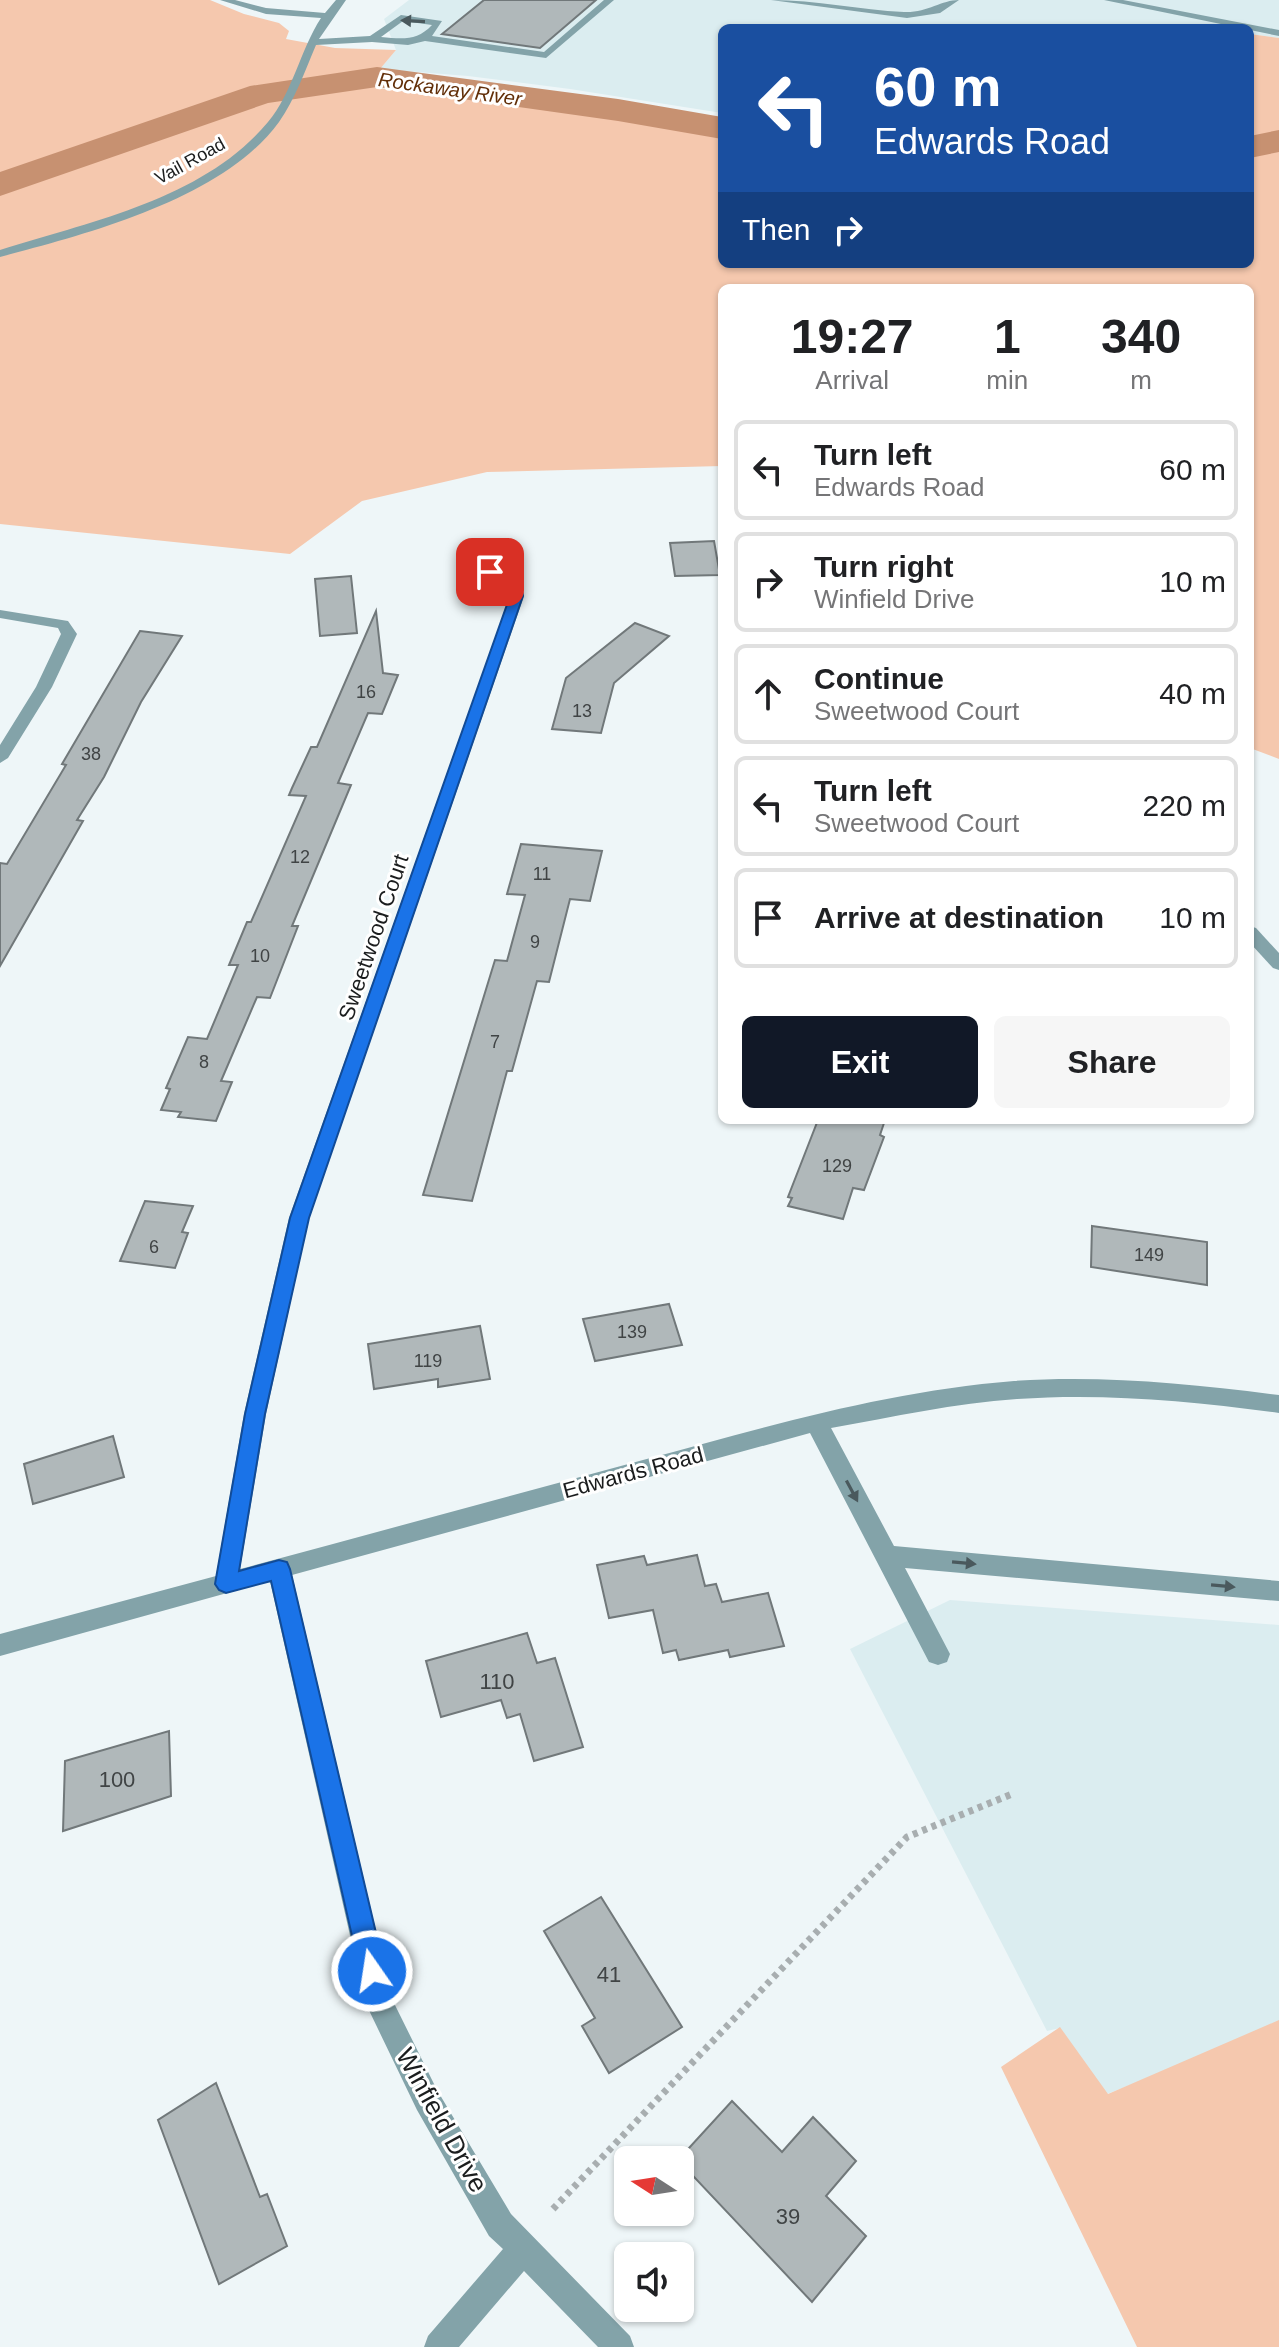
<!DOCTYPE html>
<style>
:root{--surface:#fff;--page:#f6f6f6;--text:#202124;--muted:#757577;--line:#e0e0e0;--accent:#111827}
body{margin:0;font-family:Helvetica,sans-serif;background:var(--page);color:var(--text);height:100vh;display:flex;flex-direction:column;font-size:30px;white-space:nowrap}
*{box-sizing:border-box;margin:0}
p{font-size:26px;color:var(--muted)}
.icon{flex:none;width:44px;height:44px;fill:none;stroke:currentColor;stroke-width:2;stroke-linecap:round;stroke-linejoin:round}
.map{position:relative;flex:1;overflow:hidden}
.drawer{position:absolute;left:718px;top:284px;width:536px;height:840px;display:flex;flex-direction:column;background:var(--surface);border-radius:12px;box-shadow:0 2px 6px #0004}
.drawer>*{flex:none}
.hud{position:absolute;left:718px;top:24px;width:536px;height:244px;border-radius:12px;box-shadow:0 2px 6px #0004;background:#1a4fa0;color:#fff;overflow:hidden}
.needle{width:52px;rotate:282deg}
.tools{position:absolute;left:614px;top:2146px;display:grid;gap:16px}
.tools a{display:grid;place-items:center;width:80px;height:80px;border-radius:12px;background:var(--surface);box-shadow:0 2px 6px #0004;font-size:40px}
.pin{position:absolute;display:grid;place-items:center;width:68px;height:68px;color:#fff;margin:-34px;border-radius:16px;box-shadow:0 4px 12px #0006}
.me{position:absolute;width:88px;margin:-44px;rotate:347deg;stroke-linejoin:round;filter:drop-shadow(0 0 6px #0008)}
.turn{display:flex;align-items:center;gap:28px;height:168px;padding:0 24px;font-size:36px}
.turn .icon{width:104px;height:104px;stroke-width:2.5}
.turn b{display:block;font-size:56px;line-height:68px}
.then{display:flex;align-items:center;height:76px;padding:0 24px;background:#0003;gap:16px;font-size:30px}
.eta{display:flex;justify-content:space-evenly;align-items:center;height:136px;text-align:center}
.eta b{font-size:48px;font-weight:700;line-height:56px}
.button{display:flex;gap:16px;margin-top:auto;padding:16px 24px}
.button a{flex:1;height:92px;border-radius:12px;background:var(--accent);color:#fff;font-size:32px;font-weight:700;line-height:92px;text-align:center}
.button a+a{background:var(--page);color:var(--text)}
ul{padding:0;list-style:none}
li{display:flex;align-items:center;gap:24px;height:100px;margin:0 16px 12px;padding:0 8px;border:4px solid var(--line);border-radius:12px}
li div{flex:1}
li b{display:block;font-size:30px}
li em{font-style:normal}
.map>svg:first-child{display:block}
.built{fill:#dbedf0}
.green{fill:#f5c8ae}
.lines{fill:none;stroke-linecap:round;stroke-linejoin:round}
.river{fill:#c79171;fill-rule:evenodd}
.building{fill:#b0b8ba;stroke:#71787a;stroke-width:2}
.path{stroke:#a8aeb0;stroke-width:7;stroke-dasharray:5 5;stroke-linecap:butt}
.minor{fill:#83a3a9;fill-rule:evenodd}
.oneway{fill:#4a595d}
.route{fill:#1a73e8;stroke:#114b97;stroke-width:2}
.labels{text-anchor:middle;stroke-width:6;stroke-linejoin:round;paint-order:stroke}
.far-street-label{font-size:18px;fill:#1b1d1e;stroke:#fff}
.number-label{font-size:18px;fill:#404445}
.far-water-label{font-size:20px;font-style:italic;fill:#622f09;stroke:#fff}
.street-label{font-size:22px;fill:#1b1d1e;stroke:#fff}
.near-number-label{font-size:22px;fill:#404445}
.near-street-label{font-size:26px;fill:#1b1d1e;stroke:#fff}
</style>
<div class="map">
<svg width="1279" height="2347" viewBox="0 0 1279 2347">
<rect width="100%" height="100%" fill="#eef6f8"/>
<g class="built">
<path d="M409 0H1279V38L1250 34V28L1188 24 1182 28H722V113L570 89 468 76 380 69 396 50 384 19Z"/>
<path d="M950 1600 1279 1625V2294L1158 2074 1107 2094 1060 2028 1047 2031 850 1649Z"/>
</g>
<g class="green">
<path d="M0 0H210L244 14 279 23 289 31 286 39 335 48 396 50 380 69 378 88 646 122 722 137V264H1250V34L1279 38V759L1250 748V288H722V466L487 472 362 501 290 554 0 524Z"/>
<path d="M1279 2020V2347H1137L1001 2067 1060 2027 1108 2094Z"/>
</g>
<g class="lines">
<g class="river">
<path d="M377 67 618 99 722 117V139L618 121 377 87 268 103 0 196V172L250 86Z"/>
<path d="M1279 130V152L1250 158V136Z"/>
</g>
</g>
<g class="building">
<path d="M484 0H596L540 48 442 34Z"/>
<path d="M714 541 720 575 675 576 670 543Z"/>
<path d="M351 576 357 633 320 636 315 579Z"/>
<path d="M376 611 383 673 398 675 382 714 368 713 338 783 351 785 292 926H298L270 998 257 997 221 1081 232 1082 216 1121 178 1117 181 1112 161 1110 170 1089 166 1088 188 1037 207 1039 238 965H229L247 922H251L306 796 289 795 292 788 311 747H317Z"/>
<path d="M635 623 669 636 614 683 601 733 552 729 566 678Z"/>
<path d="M140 631 182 636 141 702 104 777 77 820 83 821 0 966V863L7 864 66 765 62 764Z"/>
<path d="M521 844 602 851 590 901 570 899 549 982 537 981 512 1071H507L472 1201 423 1195 495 960 507 961 525 895 507 894Z"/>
<path d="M818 1120H885L880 1135 884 1137 864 1190 853 1188 843 1219 788 1206 792 1198 788 1197Z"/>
<path d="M145 1201 193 1206 182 1232 188 1233 175 1268 120 1261Z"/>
<path d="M1092 1226 1207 1242V1285L1091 1267Z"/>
<path d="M669 1304 682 1345 595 1361 583 1319Z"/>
<path d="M480 1326 490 1379 438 1387V1379L374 1389 368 1344Z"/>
<path d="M113 1436 124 1477 33 1504 24 1464Z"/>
<path d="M697 1555 705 1586 716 1584 722 1602 768 1593 784 1646 730 1657 728 1650 679 1660 676 1650 663 1653 653 1610 609 1618 597 1565 644 1556 647 1565Z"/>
<path d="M527 1633 537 1663 555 1658 583 1747 534 1761 520 1714 507 1718 501 1700 441 1717 426 1661Z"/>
<path d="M169 1731 171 1796 63 1831 65 1761Z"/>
<path d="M601 1897 682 2027 609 2073 582 2026 595 2018 544 1931Z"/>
<path d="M216 2083 260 2197 267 2194 287 2246 219 2284 158 2120Z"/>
<path d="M732 2101 782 2152 813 2117 856 2161 826 2196 866 2236 812 2302 678 2160Z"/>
</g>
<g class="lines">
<path class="path" d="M553 2209 907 1837 1012 1794"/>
<g class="minor">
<path d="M220 0H235L266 8 325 13 336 0H346L319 39 370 36 401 15 442 21 432 36 544 52 604 0H614L546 58 425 41 408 45 372 42 316 45C305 71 295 99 279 122 223 199 87 234 0 257V250C92 221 204 199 268 122 293 92 300 50 321 18L266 14ZM403 21 432 25C417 41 403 39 381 37Z"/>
<path d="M771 0C816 0 860 10 904 12 927 13 941 0 959 0L940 13 907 18Z"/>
<path d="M1104 0H1123L1279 30V36Z"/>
<path d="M490 568 520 578 524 596 309 1218 266 1414 240 1569C374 1533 509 1496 643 1460 765 1427 887 1391 1014 1381 1103 1375 1191 1384 1279 1395V1413C1192 1401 1105 1393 1017 1399 955 1403 893 1417 831 1428L894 1546 1279 1581V1601L905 1568 950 1654 947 1662 938 1665 929 1662 810 1433 292 1575 392 1999 437 2090 511 2214 630 2336 634 2347H598L524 2271 459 2347H424L428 2336 503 2249 489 2236 417 2110 365 2002 270 1581 0 1656V1634L216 1576 244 1414 289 1218 510 596 508 583 483 572Z"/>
<path d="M0 610 68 621 77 634 52 687 8 758 0 763V745L36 687 61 634 58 628 0 618Z"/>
<path d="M1250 926 1256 928 1279 953V970L1273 968 1250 943Z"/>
</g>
</g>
<defs><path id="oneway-solid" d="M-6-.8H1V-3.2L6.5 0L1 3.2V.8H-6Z" transform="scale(2)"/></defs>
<g class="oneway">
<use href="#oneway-solid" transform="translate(413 21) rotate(-177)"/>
<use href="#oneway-solid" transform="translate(852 1491) rotate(62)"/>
<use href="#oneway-solid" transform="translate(964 1563) rotate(5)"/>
<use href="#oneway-solid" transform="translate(1223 1586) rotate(5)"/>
</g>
<path class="route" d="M490 568 519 578 523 596 309 1218 265 1414 239 1571 279 1560 287 1562 290 1569 385 1971 381 1980 372 1983 363 1980 360 1971 271 1581 226 1593 219 1590 215 1584 245 1414 290 1218 510 596 508 583 485 575V569Z"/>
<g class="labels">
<g class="far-street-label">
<text transform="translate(190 161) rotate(-29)" y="6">Vail Road</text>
</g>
<g class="number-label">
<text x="366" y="698">16</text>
<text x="582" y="717">13</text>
<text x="91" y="760">38</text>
<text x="300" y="863">12</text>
<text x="542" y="880">11</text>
<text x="535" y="948">9</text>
<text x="260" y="962">10</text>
<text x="495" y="1048">7</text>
<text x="204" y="1068">8</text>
<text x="837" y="1172">129</text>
<text x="154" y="1253">6</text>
<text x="1149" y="1261">149</text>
<text x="632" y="1338">139</text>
<text x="428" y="1367">119</text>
</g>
<g class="far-water-label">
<text transform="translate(450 89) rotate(8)" y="7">Rockaway River</text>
</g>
<g class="street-label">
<text transform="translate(373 937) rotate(-71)" y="8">Sweetwood Court</text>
<text transform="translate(633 1472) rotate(-15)" y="8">Edwards Road</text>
</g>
<g class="near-number-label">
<text x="497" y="1689">110</text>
<text x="117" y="1787">100</text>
<text x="609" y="1982">41</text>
<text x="788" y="2224">39</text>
</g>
<g class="near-street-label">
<text transform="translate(442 2120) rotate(61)" y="9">Winfield Drive</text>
</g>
</g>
</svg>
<div class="tools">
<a><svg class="needle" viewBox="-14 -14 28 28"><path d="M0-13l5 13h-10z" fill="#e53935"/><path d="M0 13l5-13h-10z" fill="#757577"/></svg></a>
<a><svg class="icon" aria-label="sound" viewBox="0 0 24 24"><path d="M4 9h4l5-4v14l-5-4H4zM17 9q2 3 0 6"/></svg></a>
</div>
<div class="pin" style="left:490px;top:572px;background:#d93025"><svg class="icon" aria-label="arrive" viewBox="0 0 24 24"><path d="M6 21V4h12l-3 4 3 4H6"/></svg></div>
<svg class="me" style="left:372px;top:1971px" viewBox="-20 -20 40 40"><circle r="17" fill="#1a73e8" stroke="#fff" stroke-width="3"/><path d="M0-11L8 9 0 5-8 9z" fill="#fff"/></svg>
<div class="hud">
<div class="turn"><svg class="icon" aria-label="left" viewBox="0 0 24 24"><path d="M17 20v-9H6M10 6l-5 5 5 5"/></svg><div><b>60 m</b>Edwards Road</div></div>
<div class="then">Then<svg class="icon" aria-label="right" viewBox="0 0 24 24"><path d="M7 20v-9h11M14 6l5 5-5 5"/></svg></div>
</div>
<section class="drawer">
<div class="eta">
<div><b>19:27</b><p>Arrival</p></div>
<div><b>1</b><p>min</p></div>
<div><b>340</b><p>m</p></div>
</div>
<ul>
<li><svg class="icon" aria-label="left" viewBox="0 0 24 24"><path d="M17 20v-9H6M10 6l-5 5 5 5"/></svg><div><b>Turn left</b><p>Edwards Road</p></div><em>60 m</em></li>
<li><svg class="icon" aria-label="right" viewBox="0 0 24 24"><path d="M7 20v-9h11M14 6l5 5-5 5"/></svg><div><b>Turn right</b><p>Winfield Drive</p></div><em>10 m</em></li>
<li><svg class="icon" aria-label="ahead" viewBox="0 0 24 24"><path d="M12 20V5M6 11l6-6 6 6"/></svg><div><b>Continue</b><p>Sweetwood Court</p></div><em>40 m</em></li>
<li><svg class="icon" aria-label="left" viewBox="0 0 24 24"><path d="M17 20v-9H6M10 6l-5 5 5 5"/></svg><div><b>Turn left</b><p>Sweetwood Court</p></div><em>220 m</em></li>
<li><svg class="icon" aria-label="arrive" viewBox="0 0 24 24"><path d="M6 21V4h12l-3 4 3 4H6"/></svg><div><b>Arrive at destination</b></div><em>10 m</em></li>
</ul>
<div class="button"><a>Exit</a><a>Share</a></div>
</section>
</div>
